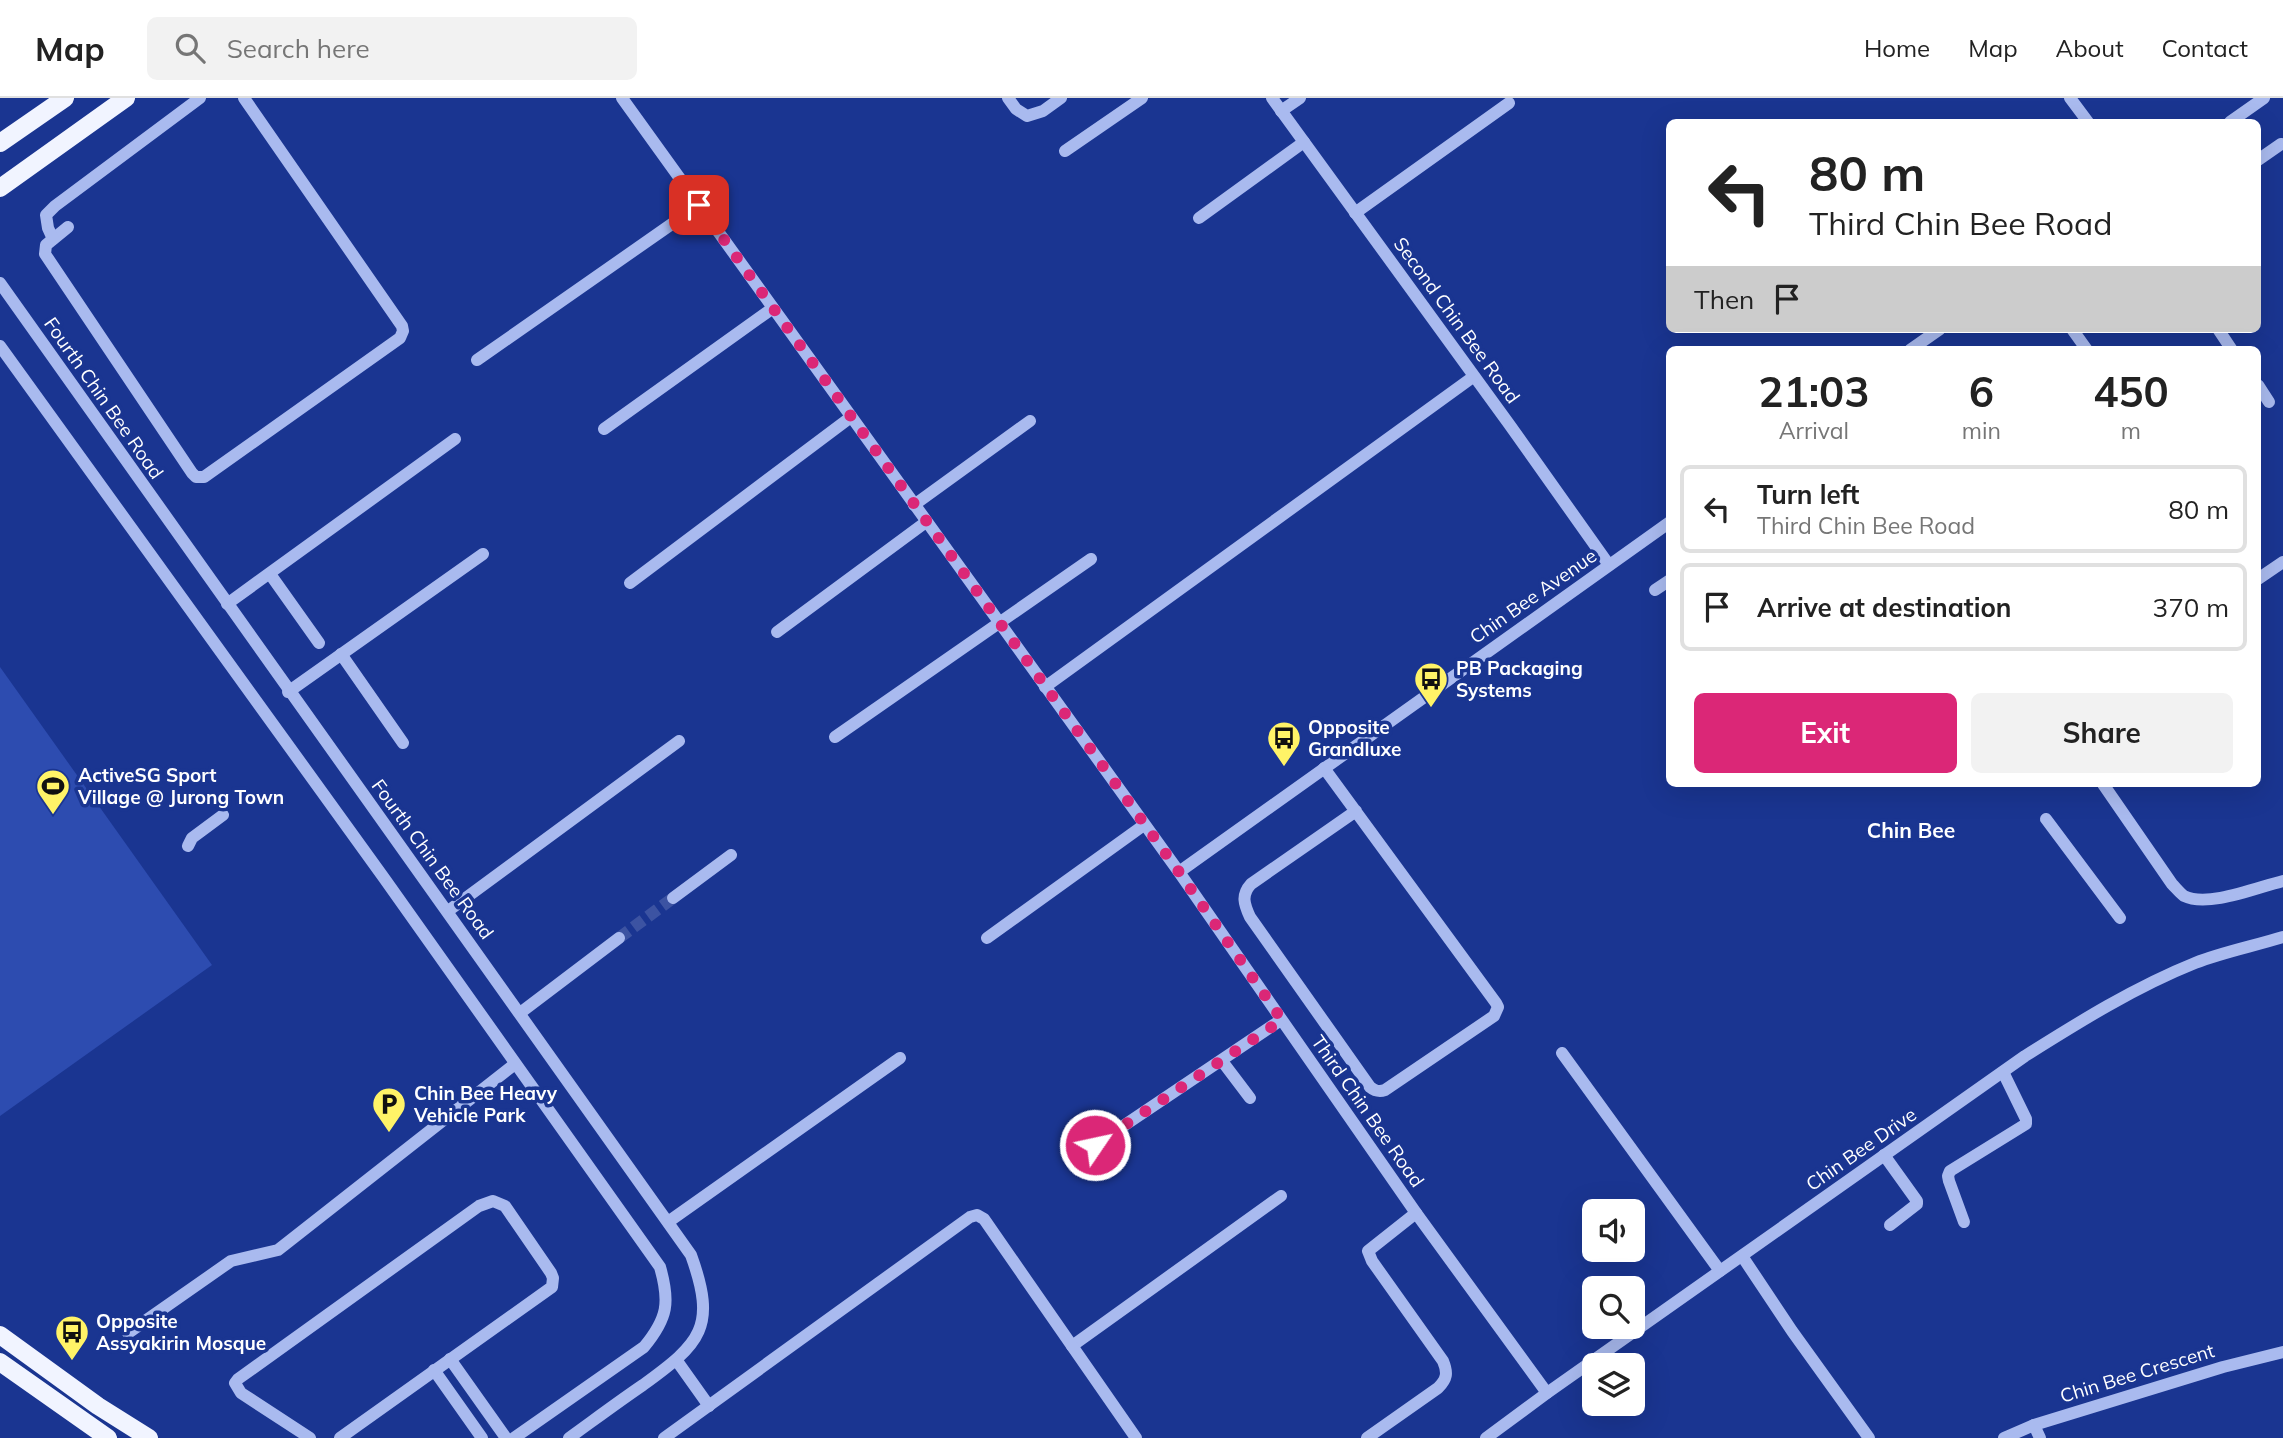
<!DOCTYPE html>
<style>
:root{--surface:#fff;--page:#f2f2f2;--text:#222;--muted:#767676;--line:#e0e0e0;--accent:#db2777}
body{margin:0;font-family:Mulish,sans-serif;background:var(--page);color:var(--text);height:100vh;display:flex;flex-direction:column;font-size:26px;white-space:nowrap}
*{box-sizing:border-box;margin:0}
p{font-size:23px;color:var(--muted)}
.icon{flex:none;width:38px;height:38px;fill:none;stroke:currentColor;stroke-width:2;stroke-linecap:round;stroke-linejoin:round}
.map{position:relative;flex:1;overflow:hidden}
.side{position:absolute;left:1666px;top:248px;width:595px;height:441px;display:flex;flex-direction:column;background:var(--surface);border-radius:10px;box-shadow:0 7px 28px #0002}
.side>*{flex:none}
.guide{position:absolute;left:1666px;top:21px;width:595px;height:214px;border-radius:10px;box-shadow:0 7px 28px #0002;background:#fff;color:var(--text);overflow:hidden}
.fabs{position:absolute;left:1582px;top:1101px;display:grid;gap:14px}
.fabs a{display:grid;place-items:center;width:63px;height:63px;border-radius:10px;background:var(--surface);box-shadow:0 7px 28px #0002;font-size:35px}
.pin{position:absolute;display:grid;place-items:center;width:60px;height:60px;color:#fff;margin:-30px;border-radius:14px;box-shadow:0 4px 10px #0006}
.me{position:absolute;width:77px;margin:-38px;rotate:56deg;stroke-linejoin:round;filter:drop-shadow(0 0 5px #0008)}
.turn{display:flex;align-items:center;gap:24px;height:147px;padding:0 28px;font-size:32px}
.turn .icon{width:91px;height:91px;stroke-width:2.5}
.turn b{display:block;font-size:49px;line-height:60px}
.then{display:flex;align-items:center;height:66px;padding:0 28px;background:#0003;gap:14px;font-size:26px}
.eta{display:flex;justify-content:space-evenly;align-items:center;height:119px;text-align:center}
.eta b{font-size:42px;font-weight:700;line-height:49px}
.primary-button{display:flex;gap:14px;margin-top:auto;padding:14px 28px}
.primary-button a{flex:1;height:80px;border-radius:10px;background:var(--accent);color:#fff;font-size:28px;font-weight:700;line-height:80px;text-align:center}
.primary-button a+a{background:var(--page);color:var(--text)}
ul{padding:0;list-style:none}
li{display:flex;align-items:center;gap:21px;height:88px;margin:0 14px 10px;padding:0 14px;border:4px solid var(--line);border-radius:10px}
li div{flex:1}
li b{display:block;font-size:26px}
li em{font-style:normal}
header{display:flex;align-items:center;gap:42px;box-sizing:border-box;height:98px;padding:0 35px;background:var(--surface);border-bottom:2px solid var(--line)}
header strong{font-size:33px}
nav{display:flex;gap:38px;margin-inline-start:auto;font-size:24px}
.search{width:490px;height:63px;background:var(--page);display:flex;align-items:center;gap:18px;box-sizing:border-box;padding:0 24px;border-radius:10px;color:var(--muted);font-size:26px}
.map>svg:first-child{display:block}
.green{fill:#2d4cb0}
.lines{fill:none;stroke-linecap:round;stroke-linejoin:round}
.minor-tunnel{stroke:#3c53a2;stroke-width:12;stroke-dasharray:12 6;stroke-linecap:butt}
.minor{stroke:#a9baef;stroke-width:12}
.major{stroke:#f1f4ff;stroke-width:18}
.route{stroke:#db2777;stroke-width:12;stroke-dasharray:0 21.6}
.labels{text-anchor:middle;stroke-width:7;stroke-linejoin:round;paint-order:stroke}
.street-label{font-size:19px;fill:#fff;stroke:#1a3591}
.poi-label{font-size:19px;font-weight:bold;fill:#fff;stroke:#1a3591;text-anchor:start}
.neighbourhood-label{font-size:21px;font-weight:bold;fill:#fff;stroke:#1a3591}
</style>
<header>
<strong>Map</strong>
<div class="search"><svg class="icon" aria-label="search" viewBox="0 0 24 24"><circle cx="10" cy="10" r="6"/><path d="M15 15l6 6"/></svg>Search here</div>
<nav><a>Home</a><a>Map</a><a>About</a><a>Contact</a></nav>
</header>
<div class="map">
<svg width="2283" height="1340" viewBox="0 0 2283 1340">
<rect width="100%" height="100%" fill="#1a3591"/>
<path class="green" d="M0 569 212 867 0 1018Z"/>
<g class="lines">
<path class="minor-tunnel" d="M619 840 673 800"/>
<g class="minor">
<path d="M622 0 1179 774 1416 1115 1547 1295"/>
<path d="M1008 0 1016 11 1027 18 1043 13 1061 0"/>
<path d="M1272 0 1509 326 1609 467"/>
<path d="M2070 0 2088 24"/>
<path d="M1281 13 1300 0"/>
<path d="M2230 24 2264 0"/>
<path d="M1065 53 1142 0"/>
<path d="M2258 62 2281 46"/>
<path d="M1355 115 1509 5"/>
<path d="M1199 120 1304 44"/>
<path d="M68 129 46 147 45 156 192 375 196 379H204L400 240 403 233 402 228 244 0"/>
<path d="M53 141 48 130 46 117 55 108 200 0"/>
<path d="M0 185C228 511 461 833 691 1157 717 1229 701 1245 643 1287 618 1304 594 1322 569 1340"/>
<path d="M2072 231 2087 252"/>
<path d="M2218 231 2232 252"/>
<path d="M0 248 384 780 660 1169C670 1204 668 1220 644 1249L514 1340"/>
<path d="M1910 252 1940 231"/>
<path d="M477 262 699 107"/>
<path d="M2258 287 2269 304"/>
<path d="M604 331 773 210"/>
<path d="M914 407 1030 323"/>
<path d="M270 476 319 545"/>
<path d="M2258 481 2283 464"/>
<path d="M630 485 851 319"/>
<path d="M1655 492 1670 482"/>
<path d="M227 506 455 341"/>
<path d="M777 534 926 424"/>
<path d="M341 556 403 645"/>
<path d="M1045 589 1473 279"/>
<path d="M288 594 483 456"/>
<path d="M835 639 1091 461"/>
<path d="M1324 670 1496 905 1498 909 1494 918 1385 992C1379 994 1375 993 1370 989L1250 819C1244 806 1241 797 1251 786L1356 713"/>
<path d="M2103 686 2172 786C2176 790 2180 795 2184 798 2208 810 2258 789 2283 783"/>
<path d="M2046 721 2120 820"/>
<path d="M188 748 192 740 223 717"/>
<path d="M1179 774 1670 424"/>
<path d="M673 800 731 757"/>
<path d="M448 813 679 643"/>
<path d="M987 840 1144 727"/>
<path d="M520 915 619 840"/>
<path d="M1562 955 1720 1173"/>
<path d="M1222 963 1250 1000"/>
<path d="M1095 1047 1281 922"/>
<path d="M1884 1057 1917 1103V1106L1890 1127"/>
<path d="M668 1124 900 960"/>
<path d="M1964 1124 1949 1083 1948 1078 1950 1073 2026 1026V1021L2003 974"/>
<path d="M1742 1158 1792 1233 1869 1340"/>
<path d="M128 1235 231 1163 278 1152 515 966"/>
<path d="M1072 1248 1281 1098"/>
<path d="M450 1261 506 1340"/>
<path d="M677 1263 709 1308"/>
<path d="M434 1272 482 1340"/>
<path d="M2034 1327 2040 1340"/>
<path d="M310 1340 241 1295 235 1285 238 1281 479 1108 493 1103 505 1108 551 1175 553 1180 552 1189 340 1340"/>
<path d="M664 1340 970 1119 977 1117 984 1121 1136 1340"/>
<path d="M1367 1340 1438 1290C1447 1281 1448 1275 1443 1263L1372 1163 1368 1153 1416 1115"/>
<path d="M1486 1340 1547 1295 2025 958C2079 924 2135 889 2195 865 2223 854 2254 848 2283 839"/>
<path d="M2004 1340 2034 1327 2223 1269 2283 1254"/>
</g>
<g class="major">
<path d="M0 45 65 0"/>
<path d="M0 90 126 0"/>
<path d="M0 1237 98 1308 149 1340"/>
<path d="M0 1264 108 1340"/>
</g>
</g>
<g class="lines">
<path class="route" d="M699 107 1179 774 1282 922 1095 1047"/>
</g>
<defs>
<g id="bus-pin" transform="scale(1.75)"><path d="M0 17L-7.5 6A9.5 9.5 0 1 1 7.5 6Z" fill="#fff367" stroke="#1a3591"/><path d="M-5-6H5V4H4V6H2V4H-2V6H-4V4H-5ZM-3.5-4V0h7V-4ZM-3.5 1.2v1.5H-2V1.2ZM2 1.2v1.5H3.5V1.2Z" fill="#111"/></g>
<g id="stadium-pin" transform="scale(1.75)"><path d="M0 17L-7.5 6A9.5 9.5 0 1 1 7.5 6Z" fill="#fff367" stroke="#1a3591"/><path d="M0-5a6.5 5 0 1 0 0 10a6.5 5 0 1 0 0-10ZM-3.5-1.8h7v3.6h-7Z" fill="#111"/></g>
<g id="parking-pin" transform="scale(1.75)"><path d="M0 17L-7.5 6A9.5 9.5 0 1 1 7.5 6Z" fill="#fff367" stroke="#1a3591"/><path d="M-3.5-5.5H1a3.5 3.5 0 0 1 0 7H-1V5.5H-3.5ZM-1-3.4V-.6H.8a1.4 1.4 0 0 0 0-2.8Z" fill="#111"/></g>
</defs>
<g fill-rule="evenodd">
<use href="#bus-pin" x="1431" y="581"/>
<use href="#bus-pin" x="1284" y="640"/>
<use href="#stadium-pin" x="53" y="688"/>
<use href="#parking-pin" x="389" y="1006"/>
<use href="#bus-pin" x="72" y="1234"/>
</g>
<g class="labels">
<g class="street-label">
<text transform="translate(1457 222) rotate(54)" y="7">Second Chin Bee Road</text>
<text transform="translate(104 300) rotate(55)" y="7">Fourth Chin Bee Road</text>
<text transform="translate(1533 498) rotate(-35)" y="7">Chin Bee Avenue</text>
<text transform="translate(433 761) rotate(54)" y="7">Fourth Chin Bee Road</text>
<text transform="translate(1368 1013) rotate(55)" y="7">Third Chin Bee Road</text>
<text transform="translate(1861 1051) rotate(-35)" y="7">Chin Bee Drive</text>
<text transform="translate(2137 1275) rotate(-17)" y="7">Chin Bee Crescent</text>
</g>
<g class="poi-label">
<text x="1456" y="577">PB Packaging<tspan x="1456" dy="22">Systems</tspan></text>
<text x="1308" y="636">Opposite<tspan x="1308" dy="22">Grandluxe</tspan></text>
<text x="78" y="684">ActiveSG Sport<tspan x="78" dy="22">Village @ Jurong Town</tspan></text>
<text x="414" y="1002">Chin Bee Heavy<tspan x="414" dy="22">Vehicle Park</tspan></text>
<text x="96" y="1230">Opposite<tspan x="96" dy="22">Assyakirin Mosque</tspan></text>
</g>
<g class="neighbourhood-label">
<text x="1911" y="740">Chin Bee</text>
</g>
</g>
</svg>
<div class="fabs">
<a><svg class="icon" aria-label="sound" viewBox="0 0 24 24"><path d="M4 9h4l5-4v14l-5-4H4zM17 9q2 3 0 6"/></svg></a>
<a><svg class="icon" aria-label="search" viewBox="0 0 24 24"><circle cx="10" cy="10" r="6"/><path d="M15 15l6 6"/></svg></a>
<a><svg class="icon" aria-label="layers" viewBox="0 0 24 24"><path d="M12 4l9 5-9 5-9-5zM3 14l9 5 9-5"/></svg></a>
</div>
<div class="pin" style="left:699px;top:107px;background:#d93025"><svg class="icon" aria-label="arrive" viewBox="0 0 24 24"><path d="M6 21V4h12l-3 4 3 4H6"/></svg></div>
<svg class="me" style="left:1095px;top:1047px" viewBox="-20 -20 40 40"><circle r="17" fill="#db2777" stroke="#fff" stroke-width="3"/><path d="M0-11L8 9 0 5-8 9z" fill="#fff"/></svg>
<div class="guide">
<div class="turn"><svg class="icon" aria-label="left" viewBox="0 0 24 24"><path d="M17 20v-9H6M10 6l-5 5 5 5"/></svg><div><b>80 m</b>Third Chin Bee Road</div></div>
<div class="then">Then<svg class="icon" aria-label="arrive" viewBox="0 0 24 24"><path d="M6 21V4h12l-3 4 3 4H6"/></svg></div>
</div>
<section class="side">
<div class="eta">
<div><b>21:03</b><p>Arrival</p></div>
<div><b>6</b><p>min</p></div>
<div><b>450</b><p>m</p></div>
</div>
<ul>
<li><svg class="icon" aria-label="left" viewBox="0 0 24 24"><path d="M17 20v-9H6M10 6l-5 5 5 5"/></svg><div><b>Turn left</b><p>Third Chin Bee Road</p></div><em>80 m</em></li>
<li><svg class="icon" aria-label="arrive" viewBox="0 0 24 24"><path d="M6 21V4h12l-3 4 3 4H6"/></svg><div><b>Arrive at destination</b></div><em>370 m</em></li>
</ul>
<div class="primary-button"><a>Exit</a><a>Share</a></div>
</section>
</div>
